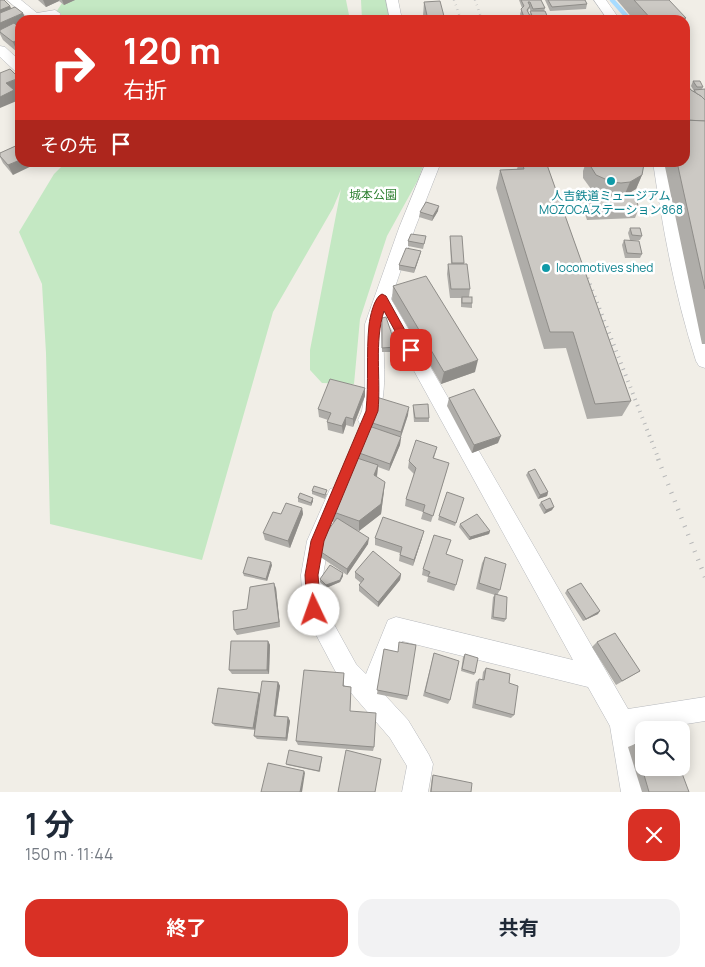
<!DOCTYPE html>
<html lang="ja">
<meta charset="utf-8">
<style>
:root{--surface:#fff;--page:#f2f2f3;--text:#1f2937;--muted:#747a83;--accent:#d93025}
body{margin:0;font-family:Manrope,"Noto Sans JP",sans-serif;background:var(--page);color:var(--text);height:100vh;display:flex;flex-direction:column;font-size:19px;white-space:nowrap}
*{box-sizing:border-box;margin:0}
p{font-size:16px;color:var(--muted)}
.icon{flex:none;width:28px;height:28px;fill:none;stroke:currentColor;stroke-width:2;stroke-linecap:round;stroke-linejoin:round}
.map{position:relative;height:792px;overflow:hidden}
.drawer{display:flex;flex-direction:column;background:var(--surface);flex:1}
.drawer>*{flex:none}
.guide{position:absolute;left:15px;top:15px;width:675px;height:152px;border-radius:15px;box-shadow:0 2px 12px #0003;background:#d93025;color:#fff;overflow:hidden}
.buttons{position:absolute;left:635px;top:721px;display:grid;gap:10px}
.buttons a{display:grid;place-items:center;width:55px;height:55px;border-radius:10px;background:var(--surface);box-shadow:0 2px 12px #0003;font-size:25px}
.pin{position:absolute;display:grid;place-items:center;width:42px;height:42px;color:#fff;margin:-21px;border-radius:10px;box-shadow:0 2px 8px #0006}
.me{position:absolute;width:55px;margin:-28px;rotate:357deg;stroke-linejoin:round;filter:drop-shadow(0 0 4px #0008)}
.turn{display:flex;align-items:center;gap:18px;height:105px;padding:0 25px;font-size:22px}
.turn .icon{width:65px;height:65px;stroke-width:2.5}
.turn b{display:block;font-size:35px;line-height:42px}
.then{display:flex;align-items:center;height:48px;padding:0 25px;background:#0003;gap:10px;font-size:19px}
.round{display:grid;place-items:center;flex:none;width:52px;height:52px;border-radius:15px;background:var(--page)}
.headline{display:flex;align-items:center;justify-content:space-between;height:85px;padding:0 25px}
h1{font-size:30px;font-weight:700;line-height:38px}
.action{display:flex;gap:10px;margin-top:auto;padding:10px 25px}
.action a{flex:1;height:58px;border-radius:15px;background:var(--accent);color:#fff;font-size:20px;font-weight:700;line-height:58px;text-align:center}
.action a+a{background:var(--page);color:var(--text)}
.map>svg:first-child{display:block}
.green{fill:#c4e8c3}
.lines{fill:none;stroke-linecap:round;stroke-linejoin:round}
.stream{stroke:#a8dcff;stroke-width:4.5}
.minor-casing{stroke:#b7b9bd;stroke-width:1}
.minor{fill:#fff;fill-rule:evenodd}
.rail-far2{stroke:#b5b6b7;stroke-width:2.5;stroke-dasharray:0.5 4.5;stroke-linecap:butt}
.rail-far1{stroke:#b5b6b7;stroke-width:4;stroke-dasharray:1 5.5;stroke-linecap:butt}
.rail{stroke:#b5b6b7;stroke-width:4.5;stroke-dasharray:1 8;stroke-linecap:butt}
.wall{fill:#afada9;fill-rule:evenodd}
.shaded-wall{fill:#8f8d89}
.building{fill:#ccc9c4;stroke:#8f8d89}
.route{fill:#d93025;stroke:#8d1f18}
.culture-dot{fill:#0f9aa8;stroke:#fff;stroke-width:2}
.labels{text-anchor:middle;stroke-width:5;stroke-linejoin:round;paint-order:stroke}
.park-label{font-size:12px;fill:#318233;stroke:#fff}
.culture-label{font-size:12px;fill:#0d838f;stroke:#fff}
</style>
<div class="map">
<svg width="705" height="792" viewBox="0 0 705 792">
<rect width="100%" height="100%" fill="#f1eee7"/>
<g class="green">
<path d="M61 0H346L350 20H51L62 3Z"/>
<path d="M361 0H389L391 20H362Z"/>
<path d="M65 163H424L418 180 387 236 360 319 354 384 322 383 310 370V350L341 189 333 208 273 312 202 560 50 524 46 353 42 284 19 232 54 174Z"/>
</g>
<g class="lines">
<path class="stream" d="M612 0 630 20"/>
<g class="minor-casing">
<g id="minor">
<path d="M7 0H21L37 13 55 10 61 14 55 18 31 20Z"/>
<path d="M386 0H398L402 20H390Z"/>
<path d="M594 0H606L620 20H608Z"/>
<path d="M0 46 5 47 20 61V72L15 71 0 57Z"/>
<path d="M426 162H441L415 228 391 299 628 709 705 697V721L636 732 647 792H621L610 726 588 687 402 641 382 692 408 720 429 755 433 764 428 792H402L407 766 390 738 340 680 303 610 301 575 307 541 330 489 337 487 344 489 347 496 329 541 323 575 325 608 356 664 366 674 388 620 396 617 573 660 385 318 383 324C383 357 389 396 375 426L368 428 361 426 358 420 362 411 365 390V324L399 228Z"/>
<path d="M653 162H667L686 263 705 334V368L699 366 696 361C675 296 663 230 653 162Z"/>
</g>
</g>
<use href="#minor" class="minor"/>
<g class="rail-far2">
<path d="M454 0 461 20"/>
<path d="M475 0 482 20"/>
</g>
<path class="rail-far1" d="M585 272 659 460"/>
<path class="rail" d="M658 459 705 577"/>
</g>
<g class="wall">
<path d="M0 0 10 6 20 26 18 27 20 28V56L18 52H17L3 40 0 34Z"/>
<path d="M38 0H75L64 5 59 1 46 7Z"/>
<path d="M519 0H541L545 8 544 11 549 20H522L520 14 522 8ZM529 8 531 11 530 15 528 12Z"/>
<path d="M545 0H585L587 4 586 9 550 11Z"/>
<path d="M617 0H669L685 20H634Z"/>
<path d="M424 2 445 20H423V16Z"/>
<path d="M693 81 703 87 702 89H705V344H702L664 162H685L691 90 694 92V91L691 86Z"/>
<path d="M20 144 13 175 3 163 0 157V153Z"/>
<path d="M519 162H546L631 401 622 416 587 419 566 348 544 349 496 188 500 170 517 169Z"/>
<path d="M586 162H642V175L636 189 624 196 616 197 607 196 591 189 583 178V171Z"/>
<path d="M587 199 639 208 635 218 587 220 583 208Z"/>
<path d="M438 211 432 221 419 217 420 212Z"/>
<path d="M630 228 642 236 640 240H630L628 233Z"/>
<path d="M426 236 423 249 408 246V241Z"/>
<path d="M450 236 464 263 470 289 469 297 472 303V308L461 307V298H450L447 274 448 264H451L450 240Z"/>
<path d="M624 240 642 254 640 258H625L622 245Z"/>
<path d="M421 251 420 255 414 273 399 270V265Z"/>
<path d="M393 286 475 372 441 384 392 300Z"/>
<path d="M381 323 396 347V352H382Z"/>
<path d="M365 388V396L353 427 346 425 343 434 328 430 327 422 328 420 319 417 318 409Z"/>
<path d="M449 398 498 443 472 453 447 406Z"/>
<path d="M413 405 429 418V422H414L413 409Z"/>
<path d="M408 415 401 437 400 445 389 471 378 467 377 477 384 492 381 514 359 531 356 530 368 544 347 575 316 554 315 548 334 522 325 519V509L351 456V450L363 424V420Z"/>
<path d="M437 447 434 458 447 470 431 522 421 519 423 512 405 506 406 499 414 474 408 468 409 461Z"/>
<path d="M528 472 548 492 547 496 538 499 526 475Z"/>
<path d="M312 491 327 494 325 499 312 494Z"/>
<path d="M298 498 313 501 311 506 298 502Z"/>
<path d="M464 498 455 526 438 520 439 516Z"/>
<path d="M541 502 552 510 544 514 539 505Z"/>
<path d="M302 508 303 514 290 548 265 540 263 533 281 514Z"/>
<path d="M460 524 490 531 489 534 469 540 459 527Z"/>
<path d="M375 538H422L413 566 399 561 400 553 375 545Z"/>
<path d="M446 554 456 585 454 591 427 582 428 577 422 575 423 569Z"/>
<path d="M485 557 500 590 497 595 506 619 504 622 491 619 493 597 495 595 476 589 482 563Z"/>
<path d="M272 565 267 581 244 576 243 573Z"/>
<path d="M355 572 401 574 400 580 378 607 359 591V585L361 583 355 578Z"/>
<path d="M343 573V576L340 582 326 588 320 582V579Z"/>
<path d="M276 588 280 627 237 635 234 630 247 609Z"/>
<path d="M567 590 598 614 583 621 565 593Z"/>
<path d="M268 641 270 645 269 674H232L229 670Z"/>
<path d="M597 642 640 671 616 685 592 647Z"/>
<path d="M384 649 397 652 408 696 407 700 377 694Z"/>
<path d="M434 653 450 700 448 704 423 696Z"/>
<path d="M465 654 475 673 474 675 461 671 463 657Z"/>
<path d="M486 668 509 683 514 715 511 718 472 708 476 682 479 679 482 680 483 672Z"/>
<path d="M344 673V686L351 687 350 711 374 747 373 751 298 745 296 741Z"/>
<path d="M278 682 280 686 276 716 288 717 290 721 287 741 257 739 254 736 255 730 215 726 212 723 260 695Z"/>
<path d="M635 744 689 792H642L628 747Z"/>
<path d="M322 757 320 772 287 765 286 764Z"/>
<path d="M433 775 471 792H430L432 777Z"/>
</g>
<g class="shaded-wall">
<path d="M43 0H59V1L46 7Z"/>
<path d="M62 0H75L64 5Z"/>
<path d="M10 6 14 15 0 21V10Z"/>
<path d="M23 13 26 20H20V26L3 34 0 32V23Z"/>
<path d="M686 18 685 20H671Z"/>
<path d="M20 39V51L17 48 18 52H17L13 42Z"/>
<path d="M19 78 20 80V89L15 91 19 100 0 108V97L6 83Z"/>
<path d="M20 160V162H40L13 175 8 165Z"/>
<path d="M642 175 636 189 624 196 630 182Z"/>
<path d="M439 206 438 211 432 221 433 216Z"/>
<path d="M421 251 420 255 414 273 415 268Z"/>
<path d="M478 360 475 372 441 384 444 372Z"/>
<path d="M365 388V396L353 427V419Z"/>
<path d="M409 407 408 415 400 439 401 437 400 445 389 471 390 464 400 439 401 432Z"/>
<path d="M346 417V425L343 434 342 426Z"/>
<path d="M501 436 498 443 472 453 474 445Z"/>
<path d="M378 465 377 475 373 486 374 475Z"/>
<path d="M385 482 381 514 359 531V521Z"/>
<path d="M548 492 547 496 538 499 540 495Z"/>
<path d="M313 498V501L311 506V503Z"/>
<path d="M554 507 552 510 544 514 546 510Z"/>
<path d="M302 508 303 514 290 548 288 541Z"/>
<path d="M424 531 422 538 413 566 414 560Z"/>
<path d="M490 531 489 534 469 540 470 537Z"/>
<path d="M369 538 368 544 347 575V569Z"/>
<path d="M271 562 272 565 267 581 266 579Z"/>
<path d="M343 573V576L340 582 326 588V585Z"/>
<path d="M401 574 400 580 378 607V602Z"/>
<path d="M274 583 276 588 280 627 279 622Z"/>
<path d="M600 611 598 614 583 621 586 619Z"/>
<path d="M268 641 270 645 269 674 267 670Z"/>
<path d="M278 682 280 686 275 719 274 716Z"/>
<path d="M259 693 261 696 255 730 253 728Z"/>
<path d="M288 717 290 721 287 741 286 738Z"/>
<path d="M304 771 305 773 302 792H300Z"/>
</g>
<g class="building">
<path d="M0 0H4L10 6 0 10Z"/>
<path d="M521 0H541L545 8 533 9 530 2H528L530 6 527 10 532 20H525L521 9 524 6Z"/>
<path d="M548 0H585L587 4 552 7Z"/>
<path d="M634 0H669L686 18 671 20H652Z"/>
<path d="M440 1 445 20H428L424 2Z"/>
<path d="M15 7 23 13 0 23V13Z"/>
<path d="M530 11H545L549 20H534Z"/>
<path d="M14 23 20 28V39L13 42 0 32V30Z"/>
<path d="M10 69 19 78 6 83 14 90 0 97V73Z"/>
<path d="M693 81H700L703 87H697Z"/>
<path d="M685 82 691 90 701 96 705 100V121L685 120Z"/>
<path d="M705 89V100L701 96 696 93 694 90Z"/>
<path d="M685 120 705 121V289L677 162H685Z"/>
<path d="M20 144V160L8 165 0 156V153Z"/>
<path d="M522 162H546L631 401 595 404 573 332H550L500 170 524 169Z"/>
<path d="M588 162H642L644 164 642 175 630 182 621 183 612 182 596 175Z"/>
<path d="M635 197 639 208 590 210 587 199Z"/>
<path d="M426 202 439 206 433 216 420 212Z"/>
<path d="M630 228H640L642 236 632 235Z"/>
<path d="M411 234 426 236 424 244 408 241Z"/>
<path d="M450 236H462L464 263H452Z"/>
<path d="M624 240 639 241 642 254 627 253Z"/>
<path d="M406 248 421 251 415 268 399 265Z"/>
<path d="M448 264H467L470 289H451Z"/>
<path d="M426 276 478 360 444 372 393 286Z"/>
<rect x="462" y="297" width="10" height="6"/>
<path d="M386 317 396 347 382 348V318Z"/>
<path d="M330 379 365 388 353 419 346 417 342 426 327 422 331 413 318 409Z"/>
<path d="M474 389 501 436 474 445 449 398Z"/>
<path d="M373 396 409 407 401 432 363 420Z"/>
<path d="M428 404 429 418H415L413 405Z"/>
<path d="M363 424 401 437 390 464 351 450Z"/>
<path d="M416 440 437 447 433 458 449 463 433 516 423 512 425 505 406 499 416 468 409 461Z"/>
<path d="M348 455 378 465 374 475 385 482 381 504 359 521 325 509Z"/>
<path d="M535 469 548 492 540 495 528 472Z"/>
<path d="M314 486 327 490 325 495 312 491Z"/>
<path d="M447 492 464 498 456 523 439 516Z"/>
<path d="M300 493 313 498 311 503 298 498Z"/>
<path d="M550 498 554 507 546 510 541 502Z"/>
<path d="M286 503 302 508 288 541 263 533 273 512 281 514Z"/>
<path d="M477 514 490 531 470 537 460 524Z"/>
<path d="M383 517 424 531 414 560 400 555 402 547 375 538Z"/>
<path d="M337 518 369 538 347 569 315 548Z"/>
<path d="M434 535 451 540 446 554 463 560 456 585 428 576 430 572 423 569Z"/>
<path d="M373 551 401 574 378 602 359 585 364 579 355 572Z"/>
<path d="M248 557 271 562 266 579 243 573Z"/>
<path d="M485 557 506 564 500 590 479 583Z"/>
<path d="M330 565 343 573 340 580 326 585 320 579Z"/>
<path d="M274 583 279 622 234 630 233 611 247 609 250 587Z"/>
<path d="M581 583 600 611 586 619 567 590Z"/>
<path d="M495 594 507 597 506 619 493 617Z"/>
<path d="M615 633 640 671 622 681 597 642Z"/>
<path d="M231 641H268L267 670H229Z"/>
<path d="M399 642 416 645 408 696 377 690 384 649 398 652Z"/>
<path d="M434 653 459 661 450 700 425 692Z"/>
<path d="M465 654 478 658 475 673 462 669Z"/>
<path d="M486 668 510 674 509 683 518 686 514 715 475 704 479 679 484 680Z"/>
<path d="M304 670 344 673 343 686 351 687 350 711 376 713 374 747 296 741Z"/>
<path d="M262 681 278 682 274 716 288 717 286 738 254 736Z"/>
<path d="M218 688 259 693 253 728 212 723Z"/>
<path d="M644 743V768H680L689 792H649L635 744Z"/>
<path d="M289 750 322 757 319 771 286 764Z"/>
<path d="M346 750 381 759 375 792H338Z"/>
<path d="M268 763 304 771 300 792H261Z"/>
<path d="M433 775 472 783 471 792H431Z"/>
</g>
<path class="route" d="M382 294 386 296 416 350 411 355 407 353 384 311C374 342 381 378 378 411L324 541 318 575 321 610 319 615 314 617 309 615 307 610 305 575 311 541 366 411C369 382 366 354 369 325 370 317 374 297 382 294Z"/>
<g class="culture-dot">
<circle cx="611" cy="181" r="5"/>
<circle cx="546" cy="268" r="5"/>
</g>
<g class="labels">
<g class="park-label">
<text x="373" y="199">城本公園</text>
</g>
<g class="culture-label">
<text x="611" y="200">人吉鉄道ミュージアム<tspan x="611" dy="14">MOZOCAステーション868</tspan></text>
<text x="556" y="272" text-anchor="start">locomotives shed</text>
</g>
</g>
</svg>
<div class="buttons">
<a><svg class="icon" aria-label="search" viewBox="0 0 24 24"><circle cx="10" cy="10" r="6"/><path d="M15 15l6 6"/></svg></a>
</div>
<div class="pin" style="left:411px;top:350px;background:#d93025"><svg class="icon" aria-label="arrive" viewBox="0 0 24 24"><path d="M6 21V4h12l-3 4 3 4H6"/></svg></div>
<svg class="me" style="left:314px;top:610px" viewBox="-20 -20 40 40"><circle r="19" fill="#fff"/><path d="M0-13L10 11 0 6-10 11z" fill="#d93025"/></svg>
<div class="guide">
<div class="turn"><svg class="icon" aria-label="right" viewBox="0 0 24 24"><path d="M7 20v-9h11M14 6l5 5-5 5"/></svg><div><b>120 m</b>右折</div></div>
<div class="then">その先<svg class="icon" aria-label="arrive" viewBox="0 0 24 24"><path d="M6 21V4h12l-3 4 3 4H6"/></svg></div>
</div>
</div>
<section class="drawer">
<div class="headline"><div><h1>1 分</h1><p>150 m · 11:44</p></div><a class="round" style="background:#d93025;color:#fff"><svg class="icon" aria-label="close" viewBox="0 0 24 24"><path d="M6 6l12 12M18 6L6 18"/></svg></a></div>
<div class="action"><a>終了</a><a>共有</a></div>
</section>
